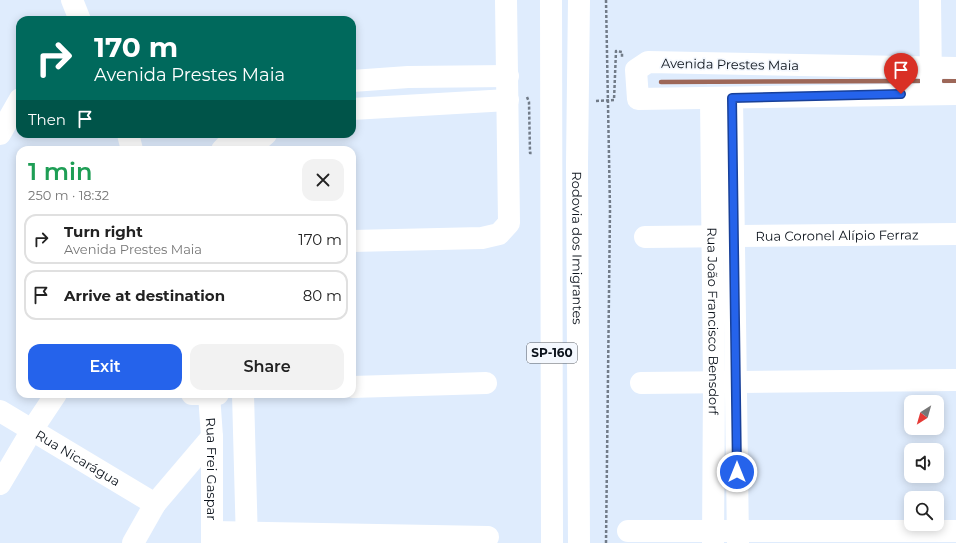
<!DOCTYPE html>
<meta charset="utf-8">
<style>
:root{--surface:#fff;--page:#f2f2f2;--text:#222;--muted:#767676;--line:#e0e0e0;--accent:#2563eb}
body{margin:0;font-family:Montserrat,sans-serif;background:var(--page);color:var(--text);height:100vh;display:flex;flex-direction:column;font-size:15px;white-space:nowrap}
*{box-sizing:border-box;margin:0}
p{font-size:13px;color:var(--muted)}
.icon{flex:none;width:22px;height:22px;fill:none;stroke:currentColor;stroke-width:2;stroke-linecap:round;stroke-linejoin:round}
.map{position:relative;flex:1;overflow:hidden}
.sheet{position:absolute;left:16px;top:146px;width:340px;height:252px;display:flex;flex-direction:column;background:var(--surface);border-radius:12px;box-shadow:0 2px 10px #0003}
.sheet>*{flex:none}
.guide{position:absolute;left:16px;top:16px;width:340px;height:122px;border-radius:12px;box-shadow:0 2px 10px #0003;background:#00695c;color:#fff;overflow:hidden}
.needle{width:26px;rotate:217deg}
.controls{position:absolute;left:904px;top:395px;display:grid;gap:8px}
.controls a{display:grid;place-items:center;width:40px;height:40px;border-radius:8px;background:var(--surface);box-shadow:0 2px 10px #0003;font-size:20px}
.pin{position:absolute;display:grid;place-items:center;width:34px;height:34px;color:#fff;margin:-41px -17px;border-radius:50% 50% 50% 0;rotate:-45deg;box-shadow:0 0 4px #0007}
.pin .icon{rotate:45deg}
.me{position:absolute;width:44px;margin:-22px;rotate:0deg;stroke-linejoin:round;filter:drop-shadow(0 0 3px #0008)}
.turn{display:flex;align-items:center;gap:14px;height:84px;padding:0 12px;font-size:18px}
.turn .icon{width:52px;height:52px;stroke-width:2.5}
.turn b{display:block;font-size:28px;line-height:34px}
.then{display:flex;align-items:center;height:38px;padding:0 12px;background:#0003;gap:8px;font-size:15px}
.round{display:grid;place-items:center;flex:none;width:42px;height:42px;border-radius:12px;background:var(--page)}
.headline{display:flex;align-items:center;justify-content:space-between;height:68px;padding:0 12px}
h1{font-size:24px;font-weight:600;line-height:30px;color:#1e9e55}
.cta{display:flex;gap:8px;margin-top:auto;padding:8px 12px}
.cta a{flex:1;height:46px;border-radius:12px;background:var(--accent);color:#fff;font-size:16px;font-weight:600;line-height:46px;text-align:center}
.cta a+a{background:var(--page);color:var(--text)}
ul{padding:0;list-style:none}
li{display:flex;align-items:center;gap:12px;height:50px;margin:0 8px 6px;padding:0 4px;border:2px solid var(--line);border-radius:12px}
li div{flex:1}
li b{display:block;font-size:15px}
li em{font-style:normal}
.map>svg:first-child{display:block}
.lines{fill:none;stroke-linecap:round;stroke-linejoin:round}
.stream{stroke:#9d6758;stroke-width:4.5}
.path{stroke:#717b88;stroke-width:2.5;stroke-dasharray:3 2;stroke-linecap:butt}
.minor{stroke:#fff;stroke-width:22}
.highway{stroke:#fff;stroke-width:22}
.route-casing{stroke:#184099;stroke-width:10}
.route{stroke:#2563eb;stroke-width:7}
.labels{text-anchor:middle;stroke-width:3.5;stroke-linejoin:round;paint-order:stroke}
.shield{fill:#f4f8fe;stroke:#525860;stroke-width:1}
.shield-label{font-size:12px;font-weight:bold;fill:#0c131c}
.street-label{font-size:13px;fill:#0c131c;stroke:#f4f8fe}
</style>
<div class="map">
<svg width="956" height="543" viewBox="0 0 956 543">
<rect width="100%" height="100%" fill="#dfecfd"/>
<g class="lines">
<g class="stream">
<path d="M944 81H956"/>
<path d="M661 82 919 81"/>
</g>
<g class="path">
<path d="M606 0 610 209 606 543"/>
<path d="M527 97 529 102 530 153H533"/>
<path d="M596 101 614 100 616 51 622 52V58"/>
</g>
<g class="minor">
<path d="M72 0 80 20"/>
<path d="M930 0 931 83"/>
<path d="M956 68 648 62 636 70 638 99 956 94"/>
<path d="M352 81 408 77 508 76"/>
<path d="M732 98 738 543"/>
<path id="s1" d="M711 99 714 383 713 543"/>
<path d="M352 109 508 100"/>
<path d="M0 134 20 99"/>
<path d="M128 134 132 150"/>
<path d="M222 150 237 134"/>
<path d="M248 150 266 134"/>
<path id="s2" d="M645 237 956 234"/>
<path d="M352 241 482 238 499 234 509 223 506 0"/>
<path d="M641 383 956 380"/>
<path d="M352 387 486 383"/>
<path d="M192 394H218"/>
<path id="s3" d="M209 394 212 437V543"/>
<path d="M243 394 247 543"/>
<path id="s4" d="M0 411 155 504"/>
<path d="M0 484 32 430 56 394"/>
<path d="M628 531H956"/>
<path d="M212 532 488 537"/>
<path d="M133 543 155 504 212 437"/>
</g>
<g class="highway">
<path d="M551 0 552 543"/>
<path id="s5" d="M579 0 577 164 579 543"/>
</g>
</g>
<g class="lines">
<g class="route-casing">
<path id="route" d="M737 472 732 98 901 94"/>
</g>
<use href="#route" class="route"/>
</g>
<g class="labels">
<rect class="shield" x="527" y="343" width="50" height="20" rx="3"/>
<g class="shield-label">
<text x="552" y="357">SP-160</text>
</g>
<g class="street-label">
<text transform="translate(730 64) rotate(1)" y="5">Avenida Prestes Maia</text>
<text dy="5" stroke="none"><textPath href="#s2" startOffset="192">Rua Coronel Alípio Ferraz</textPath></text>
<text dy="5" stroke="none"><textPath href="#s5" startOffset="248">Rodovia dos Imigrantes</textPath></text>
<text dy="5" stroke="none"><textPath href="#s1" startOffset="222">Rua João Francisco Bensdorf</textPath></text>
<text dy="5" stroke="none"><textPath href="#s4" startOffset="91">Rua Nicarágua</textPath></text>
<text dy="5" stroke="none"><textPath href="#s3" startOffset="75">Rua Frei Gaspar</textPath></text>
</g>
</g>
</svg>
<div class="controls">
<a><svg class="needle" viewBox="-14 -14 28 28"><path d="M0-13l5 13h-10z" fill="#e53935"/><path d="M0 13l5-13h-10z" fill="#767676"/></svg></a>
<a><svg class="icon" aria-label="sound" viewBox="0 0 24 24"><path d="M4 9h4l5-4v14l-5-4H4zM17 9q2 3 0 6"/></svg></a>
<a><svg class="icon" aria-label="search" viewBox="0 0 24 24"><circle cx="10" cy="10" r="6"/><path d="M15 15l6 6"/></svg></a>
</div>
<div class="pin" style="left:901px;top:94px;background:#d93025"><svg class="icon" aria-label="arrive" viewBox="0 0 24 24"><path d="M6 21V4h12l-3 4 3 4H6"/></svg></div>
<svg class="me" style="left:737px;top:472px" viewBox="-20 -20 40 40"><circle r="17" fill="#2563eb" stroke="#fff" stroke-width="3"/><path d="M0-11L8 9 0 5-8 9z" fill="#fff"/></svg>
<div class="guide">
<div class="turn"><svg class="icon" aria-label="right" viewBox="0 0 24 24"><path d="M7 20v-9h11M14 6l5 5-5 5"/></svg><div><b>170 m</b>Avenida Prestes Maia</div></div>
<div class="then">Then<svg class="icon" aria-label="arrive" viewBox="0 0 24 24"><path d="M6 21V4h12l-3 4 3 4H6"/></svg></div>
</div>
<section class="sheet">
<div class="headline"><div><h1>1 min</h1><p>250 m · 18:32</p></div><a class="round"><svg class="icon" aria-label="close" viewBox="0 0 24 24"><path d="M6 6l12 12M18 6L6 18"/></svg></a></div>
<ul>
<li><svg class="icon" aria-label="right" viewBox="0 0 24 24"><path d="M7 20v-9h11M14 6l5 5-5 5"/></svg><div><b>Turn right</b><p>Avenida Prestes Maia</p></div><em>170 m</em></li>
<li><svg class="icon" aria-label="arrive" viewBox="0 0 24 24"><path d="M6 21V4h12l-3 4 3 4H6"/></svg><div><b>Arrive at destination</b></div><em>80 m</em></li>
</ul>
<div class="cta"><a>Exit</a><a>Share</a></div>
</section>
</div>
